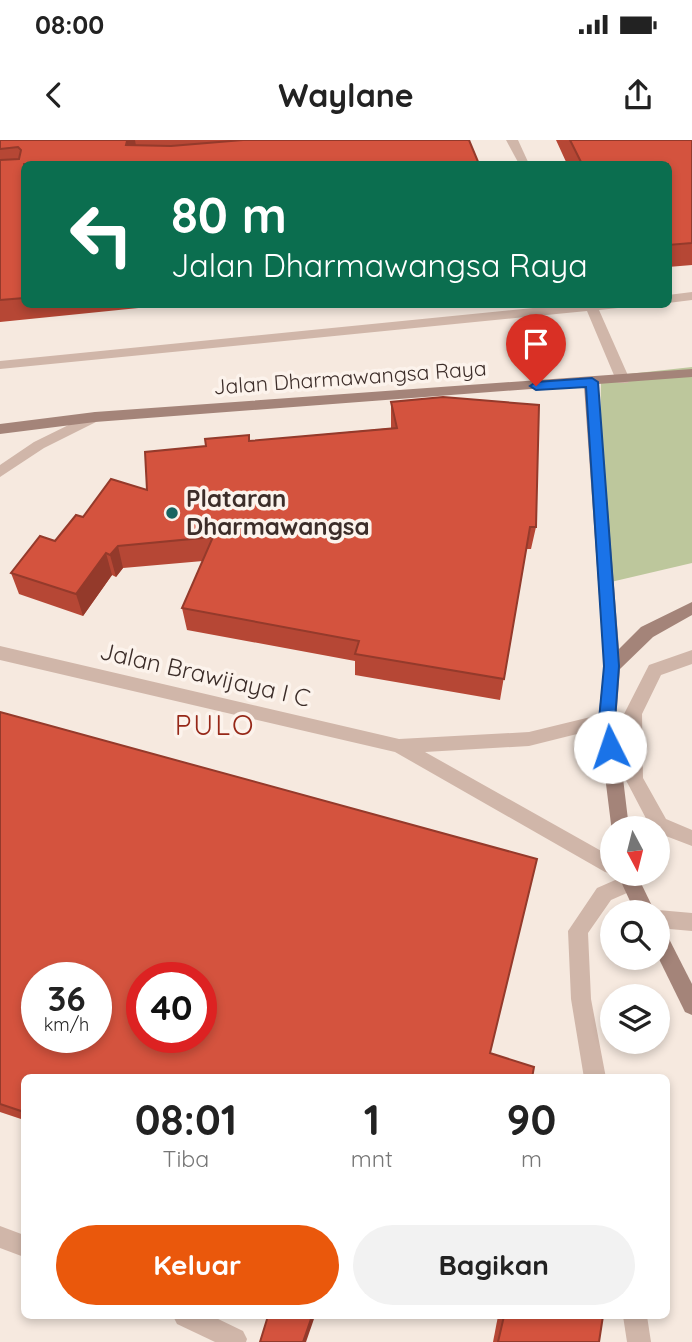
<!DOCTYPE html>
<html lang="id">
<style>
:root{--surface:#fff;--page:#f2f2f2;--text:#222;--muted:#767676;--accent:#ea580c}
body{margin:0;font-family:Quicksand,sans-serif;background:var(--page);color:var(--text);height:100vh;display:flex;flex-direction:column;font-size:26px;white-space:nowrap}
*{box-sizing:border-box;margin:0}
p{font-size:23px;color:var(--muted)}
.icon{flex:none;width:38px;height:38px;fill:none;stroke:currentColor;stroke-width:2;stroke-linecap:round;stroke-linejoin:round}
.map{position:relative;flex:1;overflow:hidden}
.panel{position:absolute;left:21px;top:934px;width:649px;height:245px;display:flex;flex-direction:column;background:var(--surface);border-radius:10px;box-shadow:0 4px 10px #0003}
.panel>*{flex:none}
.guide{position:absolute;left:21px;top:21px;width:651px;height:147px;border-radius:10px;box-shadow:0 4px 10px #0003;background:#0b6e4f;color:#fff;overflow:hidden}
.needle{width:46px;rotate:173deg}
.fabs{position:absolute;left:600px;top:676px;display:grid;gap:14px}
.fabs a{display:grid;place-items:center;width:70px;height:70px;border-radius:50%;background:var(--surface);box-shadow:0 4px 10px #0003;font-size:35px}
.speed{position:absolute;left:21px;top:822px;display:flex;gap:14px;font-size:35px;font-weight:700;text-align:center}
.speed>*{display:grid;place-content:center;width:91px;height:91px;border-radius:50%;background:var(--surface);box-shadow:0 4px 10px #0003;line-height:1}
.speed small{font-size:18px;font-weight:400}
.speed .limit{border:10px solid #d22;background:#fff;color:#111}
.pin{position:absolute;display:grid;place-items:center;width:60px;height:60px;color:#fff;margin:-72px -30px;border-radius:50% 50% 50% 0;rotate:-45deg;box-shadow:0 0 7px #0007}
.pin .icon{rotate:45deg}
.me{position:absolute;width:77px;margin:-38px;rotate:356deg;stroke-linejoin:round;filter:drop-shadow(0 0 5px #0008)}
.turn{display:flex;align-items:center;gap:24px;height:147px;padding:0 35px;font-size:32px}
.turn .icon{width:91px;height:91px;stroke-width:2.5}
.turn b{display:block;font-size:49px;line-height:60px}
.eta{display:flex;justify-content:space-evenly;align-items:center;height:119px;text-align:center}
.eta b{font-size:42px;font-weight:700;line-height:49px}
.button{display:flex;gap:14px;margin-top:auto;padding:14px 35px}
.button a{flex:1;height:80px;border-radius:42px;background:var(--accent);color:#fff;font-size:28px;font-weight:700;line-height:80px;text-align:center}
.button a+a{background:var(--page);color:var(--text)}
.status{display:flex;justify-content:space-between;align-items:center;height:49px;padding:0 35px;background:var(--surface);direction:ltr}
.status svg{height:19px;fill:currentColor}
header{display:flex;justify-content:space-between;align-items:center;height:91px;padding:0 35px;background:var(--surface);font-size:32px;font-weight:700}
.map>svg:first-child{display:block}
.green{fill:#bdc79c}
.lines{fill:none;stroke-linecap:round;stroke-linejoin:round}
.lane{fill:#d0b6a9;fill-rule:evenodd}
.street{fill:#d0b6a9;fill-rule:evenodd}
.secondary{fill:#a48479;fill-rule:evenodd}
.wall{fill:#b64735}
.shaded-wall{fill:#943a2b}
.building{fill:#d4533e;stroke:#943a2b;stroke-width:2;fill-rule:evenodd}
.route{fill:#1a73e8;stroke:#114b97;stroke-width:2}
.poi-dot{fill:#196461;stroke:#fcf3ec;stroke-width:2.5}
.labels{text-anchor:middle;stroke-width:7;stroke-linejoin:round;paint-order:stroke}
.far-street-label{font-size:21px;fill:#3c2d29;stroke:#fcf3ec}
.poi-label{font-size:24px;font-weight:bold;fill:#3c2d29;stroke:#fcf3ec;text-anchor:start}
.street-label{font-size:24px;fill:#3c2d29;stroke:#fcf3ec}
.quarter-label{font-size:28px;letter-spacing:2px;fill:#962818;stroke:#fcf3ec}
</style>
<div class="status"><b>08:00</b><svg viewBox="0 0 49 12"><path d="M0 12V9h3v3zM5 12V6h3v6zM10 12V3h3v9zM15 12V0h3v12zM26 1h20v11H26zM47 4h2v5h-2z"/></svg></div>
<header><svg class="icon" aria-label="back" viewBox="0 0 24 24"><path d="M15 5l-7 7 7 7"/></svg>Waylane<svg class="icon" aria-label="share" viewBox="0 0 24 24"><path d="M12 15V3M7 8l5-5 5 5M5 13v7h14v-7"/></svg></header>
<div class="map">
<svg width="692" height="1202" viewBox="0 0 692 1202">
<rect width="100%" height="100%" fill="#f6e9df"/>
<path class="green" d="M692 227V423L598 445 601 237Z"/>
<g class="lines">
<g class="lane">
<path d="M692 510V524L661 535 642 574 643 638 666 679 692 690V706L658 693V688H651L628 644 625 639 624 574 649 525Z"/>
<path d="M658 770 692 773V791L658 788V772H653Z"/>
</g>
<g class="street">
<path d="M506 0H518L529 24H519Z"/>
<path d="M692 152V160L668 163V155Z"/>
<path d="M573 164H624L618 168 599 170 630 240 628 243H618L616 240 587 171 0 229V221Z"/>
<path d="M95 272 102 277 100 280 44 308 0 337V325L34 302Z"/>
<path d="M0 506 399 599 529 592 607 573 613 575 616 580 613 585 529 606 425 612 612 717V733H615L612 734 605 732 395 612 0 520Z"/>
<path d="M629 734 636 737 639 743 636 749 611 760 588 793 591 859 606 938H584L571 859 568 791 597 748Z"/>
<path d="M0 1086 24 1095V1117L0 1108Z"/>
<path d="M173 1176H212L243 1191 247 1199 246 1202H215L177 1184Z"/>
<path d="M623 1176H647L651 1202H627Z"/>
</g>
<g class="secondary">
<path d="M692 229V237L598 244 619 509 641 487 692 462V475L653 497 620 529 616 580 629 688H612V692L598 580 604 526 584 245 95 282 0 294V284L95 272Z"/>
<path d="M617 733H636L655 772H635Z"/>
<path d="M658 788 665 791 692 844V875L685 872 658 817Z"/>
</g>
</g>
<g class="wall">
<path d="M0 0H469L24 24V164H178L0 182Z"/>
<path d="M556 0H692V125L668 127V24H567Z"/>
<path d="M391 262 536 387 531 409H526L500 560 355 535V521L187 490 182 468 203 421 123 428 116 437 112 435 83 476 19 454 11 433 55 401 83 377 147 350 206 306 249 301 391 288Z"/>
<path d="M0 572 490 913 24 938V980L0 972Z"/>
<path d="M498 1176H603L599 1202H493Z"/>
</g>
<g class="shaded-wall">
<path d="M129 0H135L138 18 126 5 127 1Z"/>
<path d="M118 406 123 428 116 437 110 415Z"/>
<path d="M106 413 112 435 83 476 76 454Z"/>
<path d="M312 1176H315L306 1202H303Z"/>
</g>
<g class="building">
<path d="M0 0H129L127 1 126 5 171 6 243 0H469L479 24H24V158L0 160V20L19 19 21 10 18 7 0 9Z"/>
<path d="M570 0H692V103L668 105V24H582Z"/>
<path d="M443 257 539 265 536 387H530L504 539 355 514 359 501 182 468 213 397 118 406 110 415 106 413 76 454 11 433 40 396 55 401 76 375 83 377 111 339 147 350 145 312 206 306 205 299 249 295V301L397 288 391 262Z"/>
<path d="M0 572 537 719 490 913 534 927 532 938H24V972L0 964ZM37 838H96V898H37ZM142 838H201V898H142Z"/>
<path d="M268 1176H312L303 1202H260Z"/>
<path d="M504 1176H603L599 1202H498Z"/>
</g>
<path class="route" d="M592 238 598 242 619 526 615 580 618 607 616 611H605L599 580 604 526 586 247 536 250 530 246 536 242Z"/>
<circle class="poi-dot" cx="172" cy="373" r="7"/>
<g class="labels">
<g class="far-street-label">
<text transform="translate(350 238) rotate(-4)" y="7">Jalan Dharmawangsa Raya</text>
</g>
<g class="poi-label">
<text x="186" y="367">Plataran<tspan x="186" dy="28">Dharmawangsa</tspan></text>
</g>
<g class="street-label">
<text transform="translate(205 535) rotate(13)" y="8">Jalan Brawijaya I C</text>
</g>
<g class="quarter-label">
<text x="215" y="595">PULO</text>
</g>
</g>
</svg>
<div class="fabs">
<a><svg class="needle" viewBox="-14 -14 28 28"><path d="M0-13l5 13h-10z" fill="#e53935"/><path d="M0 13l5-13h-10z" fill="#767676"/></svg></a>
<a><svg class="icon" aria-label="search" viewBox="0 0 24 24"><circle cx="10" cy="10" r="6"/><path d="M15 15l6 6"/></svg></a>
<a><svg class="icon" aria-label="layers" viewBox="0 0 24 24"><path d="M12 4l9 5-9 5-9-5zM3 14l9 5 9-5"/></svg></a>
</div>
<div class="speed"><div>36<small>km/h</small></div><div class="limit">40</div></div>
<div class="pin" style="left:536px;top:246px;background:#d93025"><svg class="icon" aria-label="arrive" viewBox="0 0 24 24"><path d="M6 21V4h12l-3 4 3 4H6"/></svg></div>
<svg class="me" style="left:610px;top:607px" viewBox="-20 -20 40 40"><circle r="19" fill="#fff"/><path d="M0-13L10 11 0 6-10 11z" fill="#1a73e8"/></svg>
<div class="guide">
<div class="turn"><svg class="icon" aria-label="left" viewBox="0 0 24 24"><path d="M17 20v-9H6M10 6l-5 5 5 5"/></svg><div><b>80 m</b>Jalan Dharmawangsa Raya</div></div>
</div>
<section class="panel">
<div class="eta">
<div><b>08:01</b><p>Tiba</p></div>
<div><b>1</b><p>mnt</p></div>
<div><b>90</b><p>m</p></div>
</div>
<div class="button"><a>Keluar</a><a>Bagikan</a></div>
</section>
</div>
